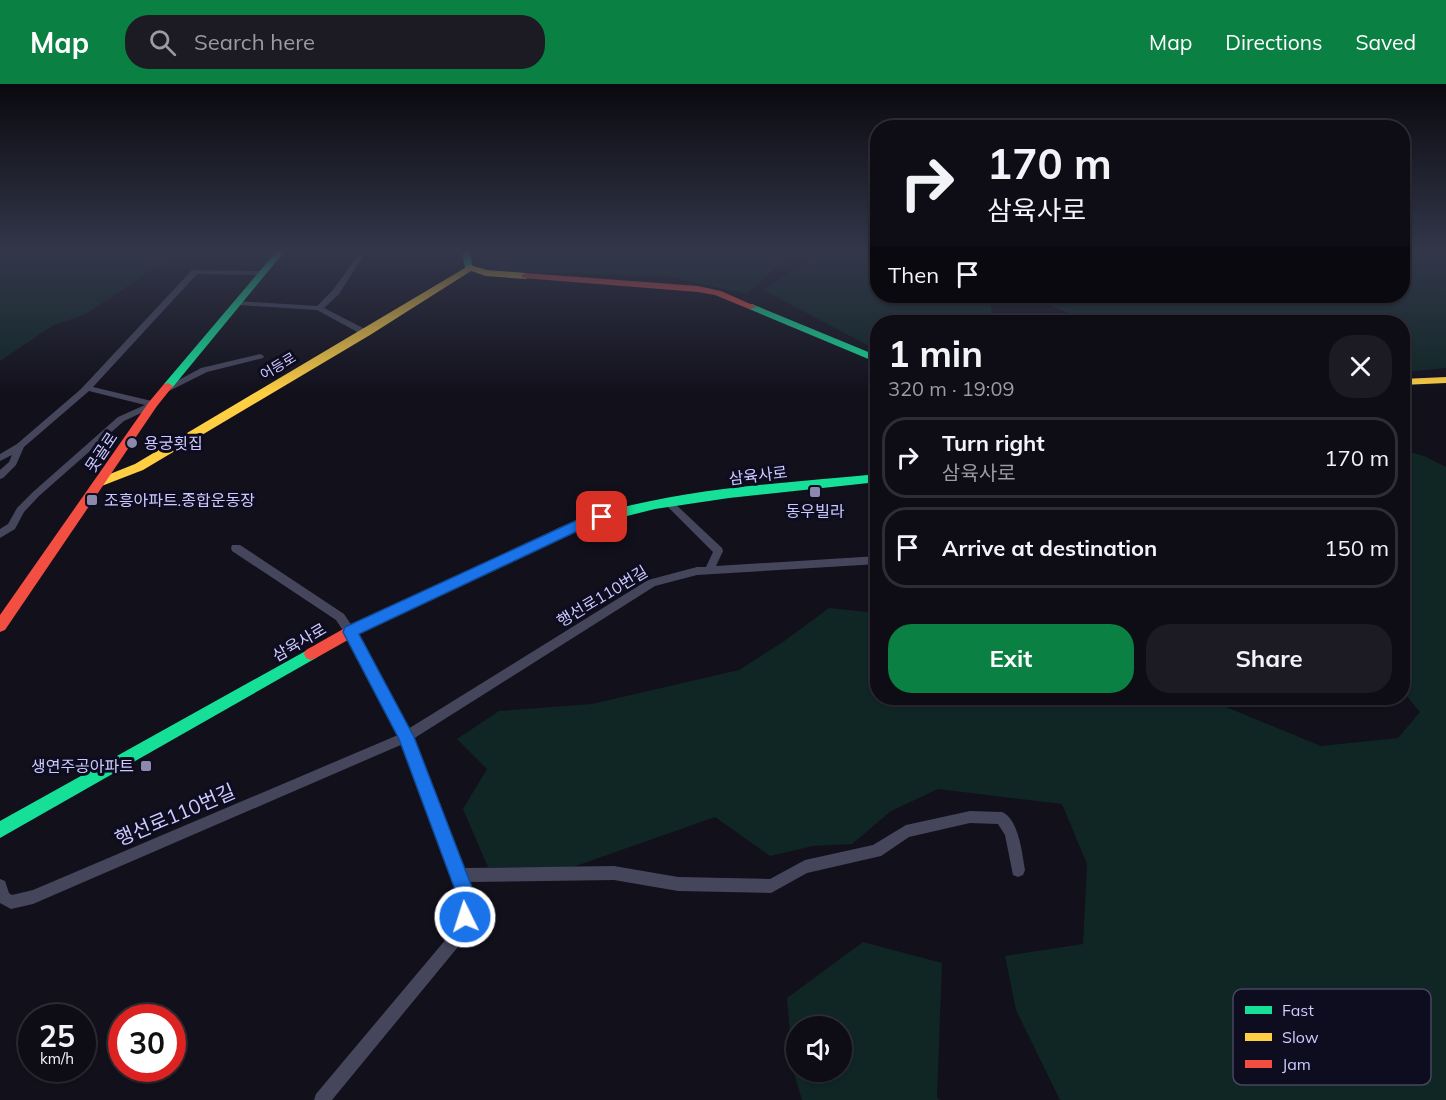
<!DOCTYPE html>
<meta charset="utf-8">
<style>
:root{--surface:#0e0c14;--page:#1c1a22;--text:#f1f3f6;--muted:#9b9ba0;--line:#2e2c34;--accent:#0b8043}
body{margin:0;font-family:Mulish,"Noto Sans KR",sans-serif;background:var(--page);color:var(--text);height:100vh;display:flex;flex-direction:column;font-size:22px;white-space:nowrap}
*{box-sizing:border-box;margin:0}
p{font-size:20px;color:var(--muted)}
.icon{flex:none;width:33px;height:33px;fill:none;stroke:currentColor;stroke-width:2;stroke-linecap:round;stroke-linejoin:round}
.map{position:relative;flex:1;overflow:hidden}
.side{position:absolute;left:870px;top:231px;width:540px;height:390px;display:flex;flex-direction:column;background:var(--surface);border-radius:24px;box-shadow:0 2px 4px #0004,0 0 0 2px var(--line)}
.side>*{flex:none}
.guide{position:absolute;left:870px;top:36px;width:540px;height:183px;border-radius:24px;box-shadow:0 2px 4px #0004,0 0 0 2px var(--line);background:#0e0c14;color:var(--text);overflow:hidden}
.fabs{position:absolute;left:786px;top:932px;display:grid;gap:12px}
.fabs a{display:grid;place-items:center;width:66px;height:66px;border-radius:50%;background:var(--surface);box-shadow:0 2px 4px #0004,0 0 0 2px var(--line);font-size:30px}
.speed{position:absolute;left:18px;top:920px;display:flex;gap:12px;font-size:30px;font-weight:700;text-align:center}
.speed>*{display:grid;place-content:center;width:78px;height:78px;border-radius:50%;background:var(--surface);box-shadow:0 2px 4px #0004,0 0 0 2px var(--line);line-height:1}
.speed small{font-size:15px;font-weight:400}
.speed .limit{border:9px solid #d22;background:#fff;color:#111}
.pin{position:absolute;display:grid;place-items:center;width:51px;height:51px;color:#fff;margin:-26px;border-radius:12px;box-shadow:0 3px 9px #0006}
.me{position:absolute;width:66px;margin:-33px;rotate:356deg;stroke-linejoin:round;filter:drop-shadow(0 0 4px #0008)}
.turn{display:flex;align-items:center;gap:21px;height:126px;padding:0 18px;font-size:27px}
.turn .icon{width:78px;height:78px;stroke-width:2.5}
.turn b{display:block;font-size:42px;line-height:51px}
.then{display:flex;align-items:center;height:57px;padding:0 18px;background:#0003;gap:12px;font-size:22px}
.round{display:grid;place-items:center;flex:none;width:63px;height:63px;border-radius:24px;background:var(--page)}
.headline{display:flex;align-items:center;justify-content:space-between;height:102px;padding:0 18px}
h1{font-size:36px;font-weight:700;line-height:45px}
.cta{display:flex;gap:12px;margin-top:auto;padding:12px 18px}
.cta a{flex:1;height:69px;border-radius:24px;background:var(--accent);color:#fff;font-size:24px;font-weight:700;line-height:69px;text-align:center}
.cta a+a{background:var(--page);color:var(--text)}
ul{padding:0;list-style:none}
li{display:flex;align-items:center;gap:18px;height:81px;margin:0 12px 9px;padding:0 6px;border:3px solid var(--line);border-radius:24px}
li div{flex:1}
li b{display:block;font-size:22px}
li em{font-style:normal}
header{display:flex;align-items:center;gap:36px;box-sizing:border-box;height:84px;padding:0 30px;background:var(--accent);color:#fff}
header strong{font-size:28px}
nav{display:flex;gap:33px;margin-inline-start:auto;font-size:21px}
.search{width:420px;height:54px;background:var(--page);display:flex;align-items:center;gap:15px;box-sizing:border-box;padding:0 21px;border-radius:24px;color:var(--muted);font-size:22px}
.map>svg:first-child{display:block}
.green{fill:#0f2625;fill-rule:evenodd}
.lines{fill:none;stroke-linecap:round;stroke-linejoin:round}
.street{fill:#45465c;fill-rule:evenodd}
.fast{fill:#16e098;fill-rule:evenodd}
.slow{fill:#ffcf43;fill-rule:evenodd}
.jam{fill:#f24e42;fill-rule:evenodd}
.route{fill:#1a73e8;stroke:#114b97;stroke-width:1.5}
.poi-dot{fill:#8c89af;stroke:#0e0c1f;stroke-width:2}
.labels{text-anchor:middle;stroke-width:6;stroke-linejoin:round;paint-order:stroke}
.far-street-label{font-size:14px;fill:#cdcaff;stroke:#0e0c1f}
.poi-label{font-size:16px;fill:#cdcaff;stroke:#0e0c1f;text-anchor:start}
.street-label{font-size:16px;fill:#cdcaff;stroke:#0e0c1f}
.near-street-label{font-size:20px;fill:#cdcaff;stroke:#0e0c1f}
.key{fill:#0e0c1f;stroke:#474562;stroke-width:1.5}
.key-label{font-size:16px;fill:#cdcaff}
</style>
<header>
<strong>Map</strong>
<div class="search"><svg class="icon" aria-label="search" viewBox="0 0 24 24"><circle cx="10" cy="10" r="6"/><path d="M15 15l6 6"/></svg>Search here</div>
<nav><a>Map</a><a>Directions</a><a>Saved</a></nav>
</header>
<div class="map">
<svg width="1446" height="1016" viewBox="0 0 1446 1016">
<rect width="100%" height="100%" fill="#12101b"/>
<g class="green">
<path d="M0 168H178L86 230 52 242 0 277Z"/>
<path d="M475 168H790V170L747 210 665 192 503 188 484 179Z"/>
<path d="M822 168H877L878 212H987L990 216 993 236H1024L1027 238H878L877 266 763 206Z"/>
<path d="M1403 168H1446V284L1403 288 1402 238H1089L1028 212H1402Z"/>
<path d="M1403 366 1424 372 1446 383V1016H1060L1016 926 1005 872 1083 860 1087 780 1062 720 938 705 891 727 852 760 813 762 770 772 715 733 573 783H488L463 725 487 685 457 655 499 627 592 620 739 586 783 558 829 524 877 529 878 614H1204L1321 662 1398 654 1420 628 1403 608Z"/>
<path d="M863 858 942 879 937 1013 940 1016H802L793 986 787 914ZM796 942H842V987H796Z"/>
</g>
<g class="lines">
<g class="street">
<path d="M360 168H366L339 210 324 224 369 247V251H363L317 226 238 221 234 219 238 217 317 222 333 206Z"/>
<path d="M192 186 262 187 266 189 262 191 197 190 93 303 156 318V322L124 337 39 412 24 428 15 445 0 454V445L8 440 17 424 33 408 118 333 145 321 89 307 24 363 16 381 3 394 0 395V386L9 378 12 371 0 377V370L17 360 81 305Z"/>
<path d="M260 270 264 272 263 274 207 288 169 307H163L162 305 201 284Z"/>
<path d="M668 415 671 416 722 464 723 467 716 482 878 472V480L697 491 655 502 413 655 463 784 614 782 678 793 770 795 805 776 873 761 906 741 970 727 1002 728C1019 735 1022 770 1025 786L1023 791 1018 793 1013 791 1005 751 998 740 970 739 909 753 881 772 807 789 771 809 678 807 614 796 468 798C477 822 472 835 462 858L332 1016H314L316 1010 452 848C463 822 460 816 450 791L403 660 33 820 11 825 0 819V795L5 797 9 809 12 811 33 806 398 651 346 551 336 536 232 467 231 464 232 461H240L344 530 354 545 408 645 648 496 697 483H706L713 468 663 418 665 416Z"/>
</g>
<g class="fast">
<path d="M276 168H284L172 304H164V300Z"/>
<path d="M462 168H470L473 186 465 184Z"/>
<path d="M752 220 878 272V279L749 225V221Z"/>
<path d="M878 390V398L729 414 655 425 587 442 533 467 527 462 528 459C545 451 561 442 579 436 674 404 778 400 878 390Z"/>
<path d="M311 564 316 566 318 570 316 574 0 754V737Z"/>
</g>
<g class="slow">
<path d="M470 181 487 186 526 189 531 192 526 195 486 192 471 187 370 251 143 386 99 403 93 399 95 396 135 380Z"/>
<path d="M1446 293V299L1402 301V295Z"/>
</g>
<g class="jam">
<path d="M526 189 698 202 721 207 757 223 749 225 715 211 698 208 523 194 521 192Z"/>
<path d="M168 299 173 302 157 322 5 546 0 548V531L149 318 164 300Z"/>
<path d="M533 457 539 462 538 465 355 552 316 574 311 576 306 574 304 570 306 566 345 544Z"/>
</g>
</g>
<linearGradient id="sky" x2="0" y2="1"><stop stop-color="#0a090f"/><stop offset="0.54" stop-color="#33374a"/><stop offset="1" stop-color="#33374a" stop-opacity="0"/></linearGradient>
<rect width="1446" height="310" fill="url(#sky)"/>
<path class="route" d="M602 428 606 430 608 433 606 436 584 444 359 550 414 653 475 811 474 833 471 839 465 842 458 839 456 833 457 811 399 655 343 548 345 543 575 437Z"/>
<g class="poi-dot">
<circle cx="132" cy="359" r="6"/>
<rect x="809" y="402" width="12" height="12" rx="3"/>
<rect x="86" y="410" width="12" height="12" rx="3"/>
<rect x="140" y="676" width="12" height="12" rx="3"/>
</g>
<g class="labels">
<g class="far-street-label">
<text transform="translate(278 282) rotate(-31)" y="5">어등로</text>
</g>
<g class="poi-label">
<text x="144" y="365">용궁횟집</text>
<text x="104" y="422">조흥아파트.종합운동장</text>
<text x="815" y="433" text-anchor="middle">동우빌라</text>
<text x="134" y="688" text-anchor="end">생연주공아파트</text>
</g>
<g class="street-label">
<text transform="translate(101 368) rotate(-56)" y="6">못골로</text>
<text transform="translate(758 391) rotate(-7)" y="6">삼육사로</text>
<text transform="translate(602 512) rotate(-31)" y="6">행선로110번길</text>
<text transform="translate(299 558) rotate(-30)" y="6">삼육사로</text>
</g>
<g class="near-street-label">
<text transform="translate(175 731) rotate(-23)" y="7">행선로110번길</text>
</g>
</g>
<rect x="1233" y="905" width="198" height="96" rx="9" class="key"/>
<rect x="1245" y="922" width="27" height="8" fill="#16e098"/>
<rect x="1245" y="949" width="27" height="8" fill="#ffcf43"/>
<rect x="1245" y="976" width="27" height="8" fill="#f24e42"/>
<g class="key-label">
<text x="1282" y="932">Fast</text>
<text x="1282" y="959">Slow</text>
<text x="1282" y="986">Jam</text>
</g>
</svg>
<div class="fabs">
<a><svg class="icon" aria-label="sound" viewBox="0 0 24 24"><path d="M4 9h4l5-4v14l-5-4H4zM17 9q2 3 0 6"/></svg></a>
</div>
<div class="speed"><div>25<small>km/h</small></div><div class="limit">30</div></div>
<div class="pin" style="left:602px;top:433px;background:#d93025"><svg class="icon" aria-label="arrive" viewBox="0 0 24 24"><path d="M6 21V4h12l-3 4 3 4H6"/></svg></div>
<svg class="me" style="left:465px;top:833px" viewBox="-20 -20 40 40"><circle r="17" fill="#1a73e8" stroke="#fff" stroke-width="3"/><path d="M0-11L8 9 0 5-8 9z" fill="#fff"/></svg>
<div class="guide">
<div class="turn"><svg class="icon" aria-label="right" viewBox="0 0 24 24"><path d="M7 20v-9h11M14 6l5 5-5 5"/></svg><div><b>170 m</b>삼육사로</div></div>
<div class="then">Then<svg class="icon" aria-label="arrive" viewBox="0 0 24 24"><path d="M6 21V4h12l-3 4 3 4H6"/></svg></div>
</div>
<section class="side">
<div class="headline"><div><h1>1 min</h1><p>320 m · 19:09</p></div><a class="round"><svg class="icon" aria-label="close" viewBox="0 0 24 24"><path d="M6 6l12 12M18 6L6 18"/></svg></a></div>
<ul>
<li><svg class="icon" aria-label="right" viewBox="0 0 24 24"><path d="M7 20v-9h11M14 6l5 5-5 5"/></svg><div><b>Turn right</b><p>삼육사로</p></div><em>170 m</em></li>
<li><svg class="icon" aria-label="arrive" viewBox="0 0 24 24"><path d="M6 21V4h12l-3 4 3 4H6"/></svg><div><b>Arrive at destination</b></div><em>150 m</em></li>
</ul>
<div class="cta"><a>Exit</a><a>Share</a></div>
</section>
</div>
